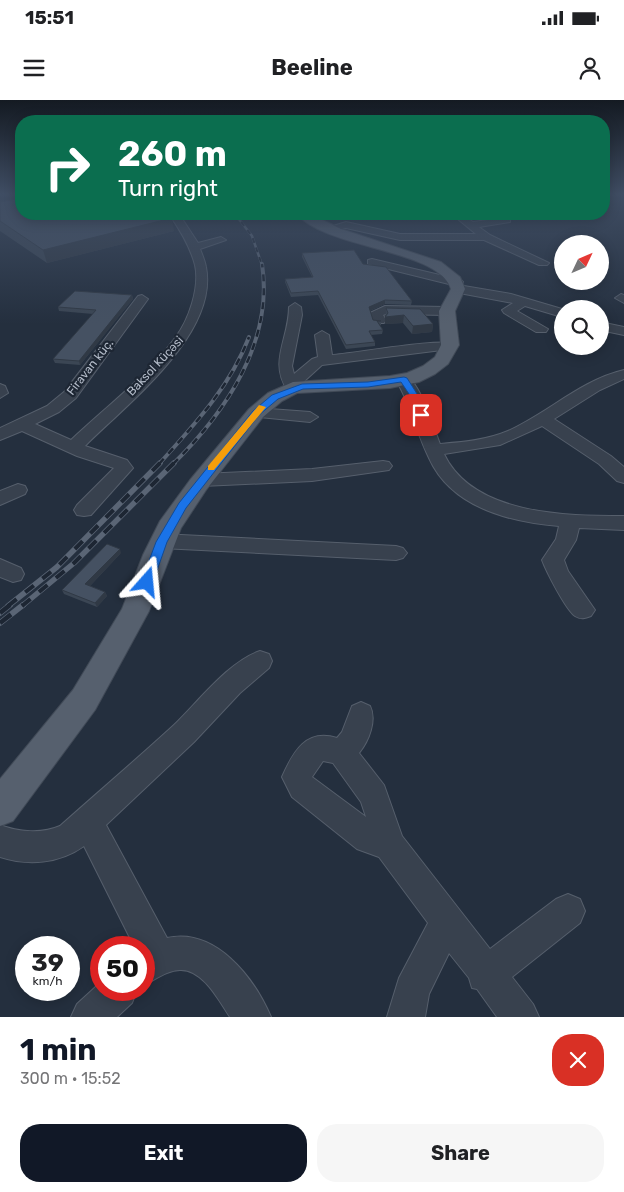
<!DOCTYPE html>
<meta charset="utf-8">
<style>
:root{--surface:#fff;--page:#f6f6f6;--text:#202124;--muted:#757577;--accent:#111827}
body{margin:0;font-family:Rubik,sans-serif;background:var(--page);color:var(--text);height:100vh;display:flex;flex-direction:column;font-size:19px;white-space:nowrap}
*{box-sizing:border-box;margin:0}
p{font-size:16px;color:var(--muted)}
.icon{flex:none;width:28px;height:28px;fill:none;stroke:currentColor;stroke-width:2;stroke-linecap:round;stroke-linejoin:round}
.map{position:relative;height:917px;overflow:hidden}
.side{display:flex;flex-direction:column;background:var(--surface);flex:1}
.side>*{flex:none}
.hud{position:absolute;left:15px;top:15px;width:595px;height:105px;border-radius:20px;box-shadow:0 2px 12px #0003;background:#0b6e4f;color:#fff;overflow:hidden}
.needle{width:32px;rotate:46deg}
.buttons{position:absolute;left:554px;top:135px;display:grid;gap:10px}
.buttons a{display:grid;place-items:center;width:55px;height:55px;border-radius:50%;background:var(--surface);box-shadow:0 2px 12px #0003;font-size:25px}
.speed{position:absolute;left:15px;top:836px;display:flex;gap:10px;font-size:25px;font-weight:700;text-align:center}
.speed>*{display:grid;place-content:center;width:65px;height:65px;border-radius:50%;background:var(--surface);box-shadow:0 2px 12px #0003;line-height:1}
.speed small{font-size:12px;font-weight:400}
.speed .limit{border:8px solid #d22;background:#fff;color:#111}
.pin{position:absolute;display:grid;place-items:center;width:42px;height:42px;color:#fff;margin:-21px;border-radius:10px;box-shadow:0 2px 8px #0006}
.me{position:absolute;width:55px;margin:-28px;rotate:18deg;stroke-linejoin:round;filter:drop-shadow(0 0 4px #0008)}
.turn{display:flex;align-items:center;gap:18px;height:105px;padding:0 20px;font-size:22px}
.turn .icon{width:65px;height:65px;stroke-width:2.5}
.turn b{display:block;font-size:35px;line-height:42px}
.round{display:grid;place-items:center;flex:none;width:52px;height:52px;border-radius:20px;background:var(--page)}
.summary{display:flex;align-items:center;justify-content:space-between;height:85px;padding:0 20px}
h1{font-size:30px;font-weight:700;line-height:38px;color:var(--accent)}
.button{display:flex;gap:10px;margin-top:auto;padding:10px 20px}
.button a{flex:1;height:58px;border-radius:20px;background:var(--accent);color:#fff;font-size:20px;font-weight:700;line-height:58px;text-align:center}
.button a+a{background:var(--page);color:var(--text)}
.status{display:flex;justify-content:space-between;align-items:center;height:35px;padding:0 25px;background:var(--surface);direction:ltr}
.status svg{height:14px;fill:currentColor}
header{display:flex;justify-content:space-between;align-items:center;height:65px;padding:0 20px;background:var(--surface);font-size:22px;font-weight:700}
.map>svg:first-child{display:block}
.lines{fill:none;stroke-linecap:round;stroke-linejoin:round}
.minor-casing{stroke:#565f6c;stroke-width:2}
.major-casing{stroke:#414a57;stroke-width:2}
.minor{fill:#38414e;fill-rule:evenodd}
.major{fill:#56606e;fill-rule:evenodd}
.rail-far3-casing{stroke:#5a6575;stroke-width:2.5}
.rail-far2-casing{stroke:#5a6575;stroke-width:4}
.rail-far1-casing{stroke:#5a6575;stroke-width:5.5}
.rail-casing{stroke:#5a6575;stroke-width:6}
.rail-far3{stroke:#1d2633;stroke-width:2;stroke-dasharray:5;stroke-linecap:butt}
.rail-far2{stroke:#1d2633;stroke-width:2.5;stroke-dasharray:7;stroke-linecap:butt}
.rail-far1{stroke:#1d2633;stroke-width:4;stroke-dasharray:11;stroke-linecap:butt}
.rail{stroke:#1d2633;stroke-width:4.5;stroke-dasharray:14;stroke-linecap:butt}
.wall{fill:#3b4654}
.shaded-wall{fill:#303945}
.building{fill:#455162;stroke:#303945}
.route{fill:#1a73e8;stroke:#114b97}
.slow{fill:#f59e0b}
.labels{text-anchor:middle;stroke-width:4.5;stroke-linejoin:round;paint-order:stroke}
.far-street-label{font-size:12px;fill:#b4bcc9;stroke:#1d2633}
</style>
<div class="status"><b>15:51</b><svg viewBox="0 0 49 12"><path d="M0 12V9h3v3zM5 12V6h3v6zM10 12V3h3v9zM15 12V0h3v12zM26 1h20v11H26zM47 4h2v5h-2z"/></svg></div>
<header><svg class="icon" aria-label="menu" viewBox="0 0 24 24"><path d="M4 6h16M4 12h16M4 18h16"/></svg>Beeline<svg class="icon" aria-label="person" viewBox="0 0 24 24"><circle cx="12" cy="8" r="4"/><path d="M4 21q1-7 8-7t8 7"/></svg></header>
<div class="map">
<svg width="624" height="917" viewBox="0 0 624 917">
<rect width="100%" height="100%" fill="#242f3e"/>
<g class="lines">
<g class="minor-casing">
<g id="minor">
<path d="M169 114H179L198 143 221 137 226 140 200 149C202 154 205 161 206 167 219 234 127 304 85 346L127 360 133 368 91 415 84 416 77 415 74 410 77 405 114 368 77 356 22 331 0 340V328L47 306 64 292 138 196 142 195 148 199 76 298 59 312 35 324 71 340C105 308 148 275 175 238 189 220 200 187 195 165 190 146 180 130 169 114Z"/>
<path d="M468 114 475 116 470 120 473 122 502 118 500 114H510V122L479 127 490 135 549 163 547 165H539L484 140H400L346 128 332 131 327 128 346 122 400 134H476L459 120Z"/>
<path d="M372 159 461 180 463 182 457 186 368 164V160Z"/>
<path d="M458 185 511 194 562 209V217L525 206 517 211 548 229 546 232H536L504 213 502 210 513 203 454 192V186Z"/>
<path d="M621 194 624 195V203L615 198Z"/>
<path d="M295 203 301 207 302 215 292 266 294 274 312 259 318 257 315 235 322 231 329 235 332 255C351 254 449 236 457 245L450 249 322 265 300 285 298 291H288C268 262 289 239 289 207Z"/>
<path d="M385 206 447 207 453 211 447 215 386 214 383 215 386 220 384 223H374L370 213Z"/>
<path d="M600 222 624 227V235L600 230Z"/>
<path d="M624 270V279L600 290 554 319 611 356 624 367V383L617 381 599 364 542 326 500 345 444 354C473 415 566 416 624 416V430L579 428 576 440 564 460 568 471 595 510 591 516C586 518 581 520 575 516 566 510 546 471 542 460L556 439 559 426C509 422 451 407 429 358 416 332 411 305 396 280L404 275C420 280 434 329 440 344 463 342 487 340 508 331 548 313 581 280 624 270Z"/>
<path d="M0 284 5 286 8 293 0 298Z"/>
<path d="M256 308 310 312 318 317 310 322 250 316 248 313Z"/>
<path d="M383 361 389 362 392 366 389 370 312 381 202 386 195 384 193 380 195 376 202 374 312 369Z"/>
<path d="M18 384 25 386 27 390 25 394 0 405V391Z"/>
<path d="M161 434 396 446 403 448 407 453 403 458 396 460 161 448 154 446 151 441 154 436Z"/>
<path d="M0 459 21 468 24 474 21 480 13 482 0 477Z"/>
<path d="M260 551 269 554 272 561 269 568 240 593 194 642 106 725 167 838C215 827 254 877 271 917H230C219 901 203 869 180 870 167 870 155 880 144 885V848H135L84 746C59 764 28 766 0 757V725C18 732 42 734 60 726 98 692 137 659 174 625 198 602 229 561 260 551Z"/>
<path d="M361 602 370 606C377 620 369 641 359 653L384 685 402 736 490 849 556 799 568 794 580 799 585 811 580 823 512 877 533 904 539 917H497L477 889 472 888 469 878 449 853 429 894 425 917H387L399 878 428 823 379 757 357 749 292 697 282 677C293 652 306 628 337 638L342 632 352 606ZM323 661 333 663 361 702 366 717 312 677Z"/>
<path d="M101 882V890H137L132 903 117 917H71L77 904Z"/>
</g>
</g>
<g class="major-casing">
<path id="major" d="M297 114H310L341 129 441 162 460 177 465 189 455 211 459 245 448 264 435 274 419 282 390 288 297 293 282 301 263 317 206 390 181 428 149 511 95 610 13 721 0 726V679L73 590 122 509 143 455 160 421 190 380 249 309 268 293 293 282 390 276 407 273 423 266 435 257 441 245 439 211 451 189C439 149 326 149 297 114Z"/>
</g>
<use href="#minor" class="minor"/>
<use href="#major" class="major"/>
<g class="rail-far3-casing">
<path id="rail-far3" d="M235 114 252 136 262 165"/>
</g>
<g class="rail-far2-casing">
<g id="rail-far2">
<path d="M159 364C194 325 230 287 249 237"/>
<path d="M173 364C226 312 274 241 262 164"/>
</g>
</g>
<g class="rail-far1-casing">
<g id="rail-far1">
<path d="M8 506 57 467 160 363"/>
<path d="M22 506 74 463 174 363"/>
</g>
</g>
<g class="rail-casing">
<g id="rail">
<path d="M0 513 10 505"/>
<path d="M0 523 23 505"/>
</g>
</g>
<use href="#rail-far3" class="rail-far3"/>
<use href="#rail-far2" class="rail-far2"/>
<use href="#rail-far1" class="rail-far1"/>
<use href="#rail" class="rail"/>
</g>
<g class="wall">
<path d="M0 102 174 131 47 163 0 131Z"/>
<path d="M302 153 363 164 412 201 411 205 385 204 370 211 373 220 381 221V225H380L383 230 382 234 371 235 375 242V246L346 249 318 195 291 197 285 182V179L312 177 302 157Z"/>
<path d="M132 195 133 199 80 265 55 263 53 259 93 214 59 211 58 207Z"/>
<path d="M386 208 433 224 432 232 412 234 403 223 385 224Z"/>
<path d="M121 453 90 486 105 492 107 496 97 507 64 494 62 490Z"/>
</g>
<g class="shaded-wall">
<path d="M172 118 174 131 47 163 43 150Z"/>
<path d="M132 195 133 199 80 265 79 261Z"/>
<path d="M385 200V204L369 211V207Z"/>
<path d="M404 215 403 223 385 224V217Z"/>
<path d="M433 224 432 232 412 234 413 226Z"/>
<path d="M120 449 121 453 87 489 85 484Z"/>
<path d="M105 492 107 496 97 507 95 503Z"/>
</g>
<g class="building">
<path d="M21 98V114H162L172 118 43 150 0 121V102Z"/>
<path d="M354 150 363 164 386 167 412 201 385 200 369 207 373 220 381 221H377L383 230 369 231 375 242 346 245 318 191 291 193 285 179 313 177 302 153Z"/>
<path d="M75 191 132 195 79 261 53 259 96 210 58 207Z"/>
<path d="M386 208 420 209 433 224 413 226 404 215 385 217 388 213Z"/>
<path d="M107 444 120 449 85 484 105 492 95 503 62 490Z"/>
</g>
<linearGradient id="sky" x2="0" y2="1"><stop stop-color="#141a22"/><stop offset="0.42" stop-color="#3f4d63"/><stop offset="1" stop-color="#3f4d63" stop-opacity="0"/></linearGradient>
<rect width="624" height="224" fill="url(#sky)"/>
<path class="route" d="M404 277 407 278 419 297 424 317 417 315 411 297 401 282 368 287 303 289 278 299 259 315 186 408 167 442 153 482 147 486 143 485 141 482 156 442 179 403 253 311 272 295 302 284 368 282Z"/>
<path class="slow" d="M259 305 266 307 214 370H208V366Z"/>
<g class="labels">
<g class="far-street-label">
<text transform="translate(155 266) rotate(-47)" y="4">Baksol Küçəsi</text>
<text transform="translate(90 267) rotate(-52)" y="4">Firavan küç.</text>
</g>
</g>
</svg>
<div class="buttons">
<a><svg class="needle" viewBox="-14 -14 28 28"><path d="M0-13l5 13h-10z" fill="#e53935"/><path d="M0 13l5-13h-10z" fill="#757577"/></svg></a>
<a><svg class="icon" aria-label="search" viewBox="0 0 24 24"><circle cx="10" cy="10" r="6"/><path d="M15 15l6 6"/></svg></a>
</div>
<div class="speed"><div>39<small>km/h</small></div><div class="limit">50</div></div>
<div class="pin" style="left:421px;top:315px;background:#d93025"><svg class="icon" aria-label="arrive" viewBox="0 0 24 24"><path d="M6 21V4h12l-3 4 3 4H6"/></svg></div>
<svg class="me" style="left:147px;top:482px" viewBox="-20 -20 40 40"><path d="M0-17L14 15 0 8-14 15z" fill="#1a73e8" stroke="#fff" stroke-width="4"/></svg>
<div class="hud">
<div class="turn"><svg class="icon" aria-label="right" viewBox="0 0 24 24"><path d="M7 20v-9h11M14 6l5 5-5 5"/></svg><div><b>260 m</b>Turn right</div></div>
</div>
</div>
<section class="side">
<div class="summary"><div><h1>1 min</h1><p>300 m · 15:52</p></div><a class="round" style="background:#d93025;color:#fff"><svg class="icon" aria-label="close" viewBox="0 0 24 24"><path d="M6 6l12 12M18 6L6 18"/></svg></a></div>
<div class="button"><a>Exit</a><a>Share</a></div>
</section>
